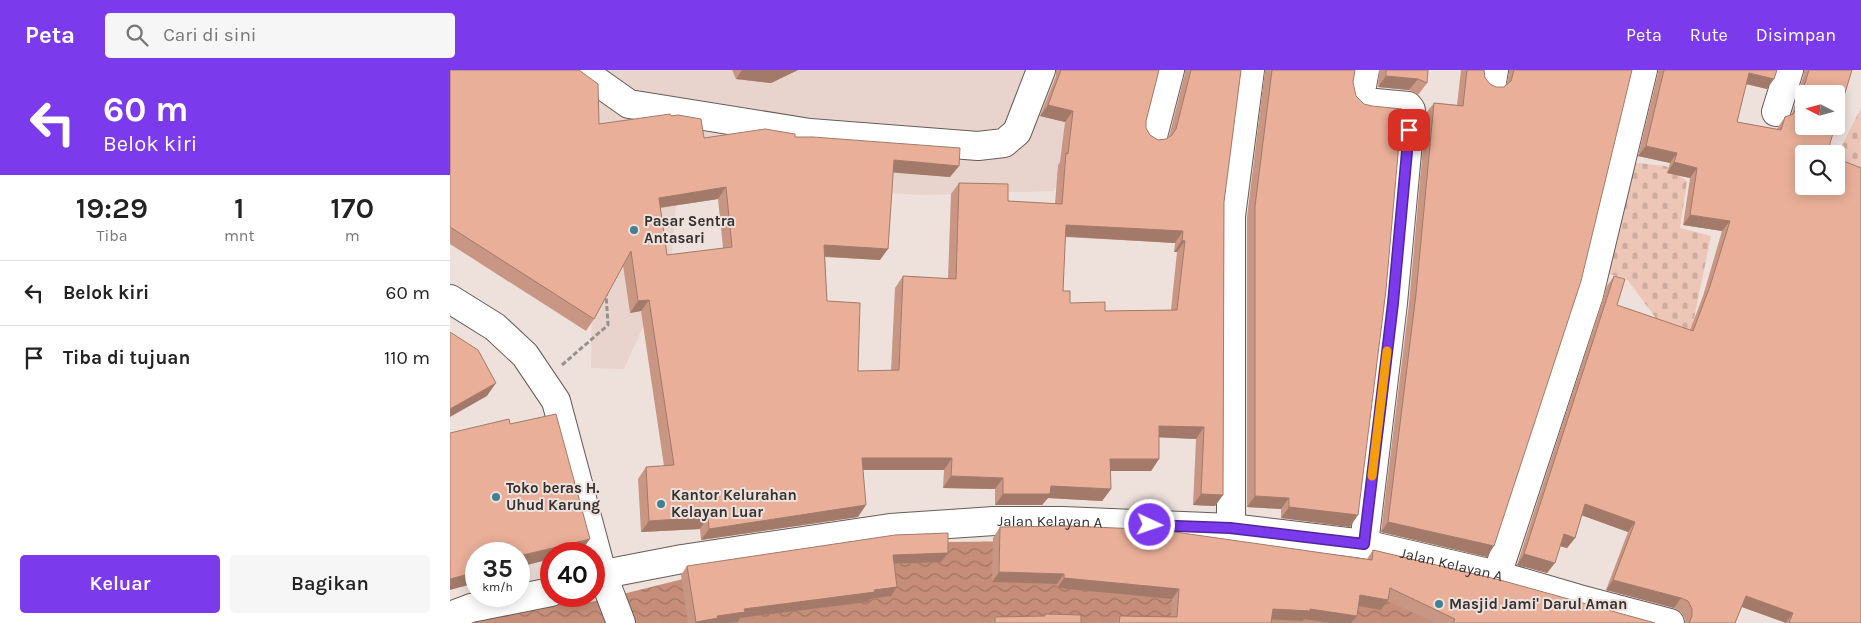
<!DOCTYPE html>
<html lang="id">
<style>
:root{--surface:#fff;--page:#f6f6f6;--text:#222;--muted:#767676;--line:#e0e0e0;--accent:#7c3aed}
body{margin:0;font-family:Karla,sans-serif;background:var(--page);color:var(--text);height:100vh;display:flex;flex-direction:column;font-size:19px;white-space:nowrap}
*{box-sizing:border-box;margin:0}
p{font-size:16px;color:var(--muted)}
.icon{flex:none;width:28px;height:28px;fill:none;stroke:currentColor;stroke-width:2;stroke-linecap:round;stroke-linejoin:round}
.map{position:relative;flex:1;overflow:hidden}
.sheet{display:flex;flex-direction:column;background:var(--surface);width:450px}
.sheet>*{flex:none}
.banner{background:#7c3aed;color:#fff;overflow:hidden}
.needle{width:32px;rotate:276deg}
.buttons{position:absolute;left:1345px;top:15px;display:grid;gap:10px}
.buttons a{display:grid;place-items:center;width:50px;height:50px;border-radius:5px;background:var(--surface);box-shadow:0 2px 12px #0003;font-size:25px}
.speed{position:absolute;left:15px;top:472px;display:flex;gap:10px;font-size:25px;font-weight:700;text-align:center}
.speed>*{display:grid;place-content:center;width:65px;height:65px;border-radius:50%;background:var(--surface);box-shadow:0 2px 12px #0003;line-height:1}
.speed small{font-size:12px;font-weight:400}
.speed .limit{border:8px solid #d22;background:#fff;color:#111}
.pin{position:absolute;display:grid;place-items:center;width:42px;height:42px;color:#fff;margin:-21px;border-radius:10px;box-shadow:0 2px 8px #0006}
.me{position:absolute;width:55px;margin:-28px;rotate:93deg;stroke-linejoin:round;filter:drop-shadow(0 0 4px #0008)}
.turn{display:flex;align-items:center;gap:18px;height:105px;padding:0 20px;font-size:22px}
.turn .icon{width:65px;height:65px;stroke-width:2.5}
.turn b{display:block;font-size:35px;line-height:42px}
.eta{display:flex;justify-content:space-evenly;align-items:center;height:85px;text-align:center}
.eta b{font-size:30px;font-weight:600;line-height:35px}
.cta{display:flex;gap:10px;margin-top:auto;padding:10px 20px}
.cta a{flex:1;height:58px;border-radius:5px;background:var(--accent);color:#fff;font-size:20px;font-weight:600;line-height:58px;text-align:center}
.cta a+a{background:var(--page);color:var(--text)}
ul{padding:0;list-style:none}
li{display:flex;align-items:center;gap:15px;height:65px;padding:0 20px;border-top:1px solid var(--line)}
li div{flex:1}
li b{display:block;font-size:19px}
li em{font-style:normal}
header{display:flex;align-items:center;gap:30px;box-sizing:border-box;height:70px;padding:0 25px;background:var(--accent);color:#fff}
header strong{font-size:24px}
nav{display:flex;gap:28px;margin-inline-start:auto;font-size:18px}
.search{width:350px;height:45px;background:var(--page);display:flex;align-items:center;gap:12px;box-sizing:border-box;padding:0 18px;border-radius:5px;color:var(--muted);font-size:19px}
main{display:flex;flex:1;min-height:0}
.map>svg:first-child{display:block}
.built{fill:#e8d4cc}
.cemetery{fill:url(#cemetery-stones)}
.water{fill:url(#water-waves)}
.lines{fill:none;stroke-linecap:round;stroke-linejoin:round}
.minor-casing{stroke:#675c58;stroke-width:30}
.major-casing{stroke:#675c58;stroke-width:30}
.path{stroke:#98908c;stroke-width:3;stroke-dasharray:5 2.5;stroke-linecap:butt}
.minor{stroke:#fff;stroke-width:28}
.major{stroke:#fff;stroke-width:28}
.wall{fill:#c89683;fill-rule:evenodd}
.shaded-wall{fill:#a37a6a}
.building{fill:#e9af98;stroke:#a37a6a;fill-rule:evenodd}
.route-casing{stroke:#51269a;stroke-width:12}
.route{stroke:#7c3aed;stroke-width:9}
.slow{stroke:#f59e0b;stroke-width:9}
.poi-dot{fill:#418095;stroke:#eee1dc;stroke-width:2}
.labels{text-anchor:middle;stroke-width:4;stroke-linejoin:round;paint-order:stroke}
.poi-label{font-size:15px;font-weight:bold;fill:#35312f;stroke:#eee1dc;text-anchor:start}
.street-label{font-size:15px;fill:#35312f;stroke:#eee1dc}
</style>
<header>
<strong>Peta</strong>
<div class="search"><svg class="icon" aria-label="search" viewBox="0 0 24 24"><circle cx="10" cy="10" r="6"/><path d="M15 15l6 6"/></svg>Cari di sini</div>
<nav><a>Peta</a><a>Rute</a><a>Disimpan</a></nav>
</header>
<main>
<section class="sheet">
<div class="banner">
<div class="turn"><svg class="icon" aria-label="left" viewBox="0 0 24 24"><path d="M17 20v-9H6M10 6l-5 5 5 5"/></svg><div><b>60 m</b>Belok kiri</div></div>
</div>
<div class="eta">
<div><b>19:29</b><p>Tiba</p></div>
<div><b>1</b><p>mnt</p></div>
<div><b>170</b><p>m</p></div>
</div>
<ul>
<li><svg class="icon" aria-label="left" viewBox="0 0 24 24"><path d="M17 20v-9H6M10 6l-5 5 5 5"/></svg><div><b>Belok kiri</b></div><em>60 m</em></li>
<li><svg class="icon" aria-label="arrive" viewBox="0 0 24 24"><path d="M6 21V4h12l-3 4 3 4H6"/></svg><div><b>Tiba di tujuan</b></div><em>110 m</em></li>
</ul>
<div class="cta"><a>Keluar</a><a>Bagikan</a></div>
</section>
<div class="map">
<svg width="1411" height="553" viewBox="0 0 1411 553">
<defs>
<pattern id="cemetery-stones" width="16" height="16" patternUnits="userSpaceOnUse" patternTransform="scale(1.25)"><rect width="16" height="16" fill="#eec6b7"/><path d="M2 7V4a2 2 0 0 1 4 0v3zM10 15v-3a2 2 0 0 1 4 0v3z" fill="#cdab9e"/></pattern>
<pattern id="water-waves" width="16" height="10" patternUnits="userSpaceOnUse" patternTransform="scale(1.25)"><rect width="16" height="10" fill="#c68e78"/><path d="M0 5q4-4 8 0t8 0" fill="none" stroke="#a27563"/></pattern>
</defs>
<rect width="100%" height="100%" fill="#eee1dc"/>
<path class="built" d="M102 0H645L638 57 604 121 475 125 228 113 221 195 174 299 141 298 145 30Z"/>
<g class="cemetery">
<path d="M1411 38V105L1388 83Z"/>
<path d="M1178 92 1216 96 1237 111 1230 158 1261 166 1240 268 1211 255 1176 208 1149 202Z"/>
</g>
<path class="water" d="M609 471 1112 553H21L77 537 141 532 241 507 496 472Z"/>
<g class="lines">
<g class="minor-casing">
<g id="minor">
<path d="M131 0 179 34 360 63 528 76 554 73 567 62 591 0"/>
<path d="M1042 12 1044 0"/>
<path d="M1326 42 1339 0"/>
<path d="M703 66 720 0"/>
<path d="M781 458V146L800 0"/>
<path d="M914 474 943 233 961 40 958 36 915 32 912 30 910 26 915 0"/>
<path d="M1047 505 1139 225 1193 0"/>
<path id="s1" d="M144 506 232 489 440 458 544 451H613L781 458 914 474 1047 505 1129 529 1220 553"/>
<path d="M0 546 21 538 101 522"/>
</g>
</g>
<g class="major-casing">
<path id="major" d="M0 229 45 257 75 285 106 331 152 503 171 553"/>
</g>
<path class="path" d="M112 295 158 255 156 224"/>
<use href="#minor" class="minor"/>
<use href="#major" class="major"/>
</g>
<g class="wall">
<path d="M0 0 149 54 221 46 254 68 345 67 509 96 500 107 443 102 430 190 375 187 377 231 408 301H441L445 218 453 206 498 209 501 124 509 113 558 131 605 134 608 95 610 92 615 52 590 46 606 6V0H709L696 51V58L700 65 708 70 716 69 719 67 735 3V0H791L774 132 773 425 765 436 743 435 746 369 709 367V389L701 401H660L661 419 652 431 598 428 592 435H545V419L493 418 494 400H413L408 447 251 470 250 459 191 462 188 409 196 397 214 396 191 241 180 243 173 195 144 249 136 261 0 174ZM268 129 273 178 217 185 210 138ZM615 167 725 173 724 182H727L721 240 655 241 620 233 613 221Z"/>
<path d="M282 0H348L321 13 286 9Z"/>
<path d="M815 0H905L903 12 900 457 831 448V439L797 437V147Z"/>
<path d="M929 0H978L977 13 968 25 959 20 928 17Z"/>
<path d="M1011 0H1034L1035 8 1040 14 1046 17H1054L1056 15 1059 3V0H1182L1037 487 931 462 959 234 976 43 984 33 1007 35Z"/>
<path d="M1208 0H1327L1317 19 1296 14 1287 52 1327 59 1328 57 1335 47 1342 44 1354 4V0H1402L1354 84 1411 553H1336L1292 537 1285 553H1235V549L1231 542 1224 538 1156 520 1178 462 1132 445 1125 468 1117 478 1110 476 1097 503 1067 495 1157 216 1164 206 1167 235 1240 260 1253 226 1272 161 1233 155 1240 108 1217 103 1220 93 1188 86 1208 3Z"/>
<path d="M550 457 917 489 923 480 1205 553H986L937 531 931 540 908 536 901 553H880L854 549 853 551 822 549 821 553H665L670 546 721 547 722 529 607 518V514L542 512 543 468Z"/>
<path d="M491 492 444 494 441 526 420 529 418 532 290 548 288 552 279 553H238L231 505 237 496Z"/>
<path d="M595 544 631 553H541L545 547 594 546Z"/>
</g>
<g class="shaded-wall">
<path d="M292 0H348L321 13 286 9Z"/>
<path d="M1299 3 1324 9 1317 19 1292 13Z"/>
<path d="M936 6 968 9 959 20 928 17Z"/>
<path d="M598 35 623 41 615 52 590 46Z"/>
<path d="M1196 76 1227 83 1220 93 1188 86Z"/>
<path d="M444 90 509 96 500 107 436 102Z"/>
<path d="M1224 92 1247 98 1240 108 1217 103Z"/>
<path d="M276 117 268 129 201 139 209 128Z"/>
<path d="M1240 145 1280 151 1272 161 1233 155Z"/>
<path d="M616 155 733 161 725 173 608 166Z"/>
<path d="M732 170 735 171 727 182H724Z"/>
<path d="M374 175 438 179 430 190 366 186Z"/>
<path d="M199 230 191 241 180 243 188 231Z"/>
<path d="M46 313 37 326 0 347V339Z"/>
<path d="M709 356 754 357 746 369 701 367Z"/>
<path d="M412 388H502L494 400H404Z"/>
<path d="M660 389H709L701 401H652Z"/>
<path d="M501 406 553 408 545 419 493 418Z"/>
<path d="M601 416 661 419 652 431 598 428 592 435H545L553 424Z"/>
<path d="M751 424 773 425 765 436 743 435Z"/>
<path d="M805 426 839 428 831 439 797 437Z"/>
<path d="M1135 434 1185 452 1178 462 1128 444Z"/>
<path d="M416 435 408 447 251 470 259 459Z"/>
<path d="M839 437 908 445 900 457 831 448Z"/>
<path d="M258 447 250 459 191 462 199 451Z"/>
<path d="M938 452 1044 476 1037 487 931 462Z"/>
<path d="M1114 464 1125 468 1117 478 1107 475Z"/>
<path d="M140 469 130 483 126 484H101V489L69 497V486Z"/>
<path d="M498 483 491 492 437 494 443 485Z"/>
<path d="M1074 484 1105 493 1097 503 1067 495Z"/>
<path d="M26 500V508L22 514 0 520V509Z"/>
<path d="M549 502 614 504 607 514 542 512Z"/>
<path d="M614 508 729 519 722 529 607 518Z"/>
<path d="M1163 510 1231 528 1224 538 1156 520Z"/>
<path d="M447 517 441 526 420 529 418 532 290 548 288 552 279 553H245L246 552 294 539Z"/>
<path d="M910 525 938 530 931 540 903 535Z"/>
<path d="M1296 526 1343 543 1336 553 1289 536Z"/>
<path d="M823 539H860L907 546 901 553H880L854 549 853 551 816 549Z"/>
</g>
<g class="building">
<path d="M0 0H129L148 14 149 54 220 44 221 46 228 45 251 49 254 68 315 59 345 64V67H363L510 78 509 96 444 90 438 179 374 175 377 231 410 233 408 301 449 300 453 206 506 209 509 113 558 114V131L612 134 616 83 618 84 623 41 598 35 611 0H709L696 51V58L700 65 708 70 716 69 722 65 726 59 741 0H791L774 132 773 425 751 424 754 357 709 356V389H660L661 419 601 416 600 424H553V408L501 406 502 388H412L416 435 259 459 258 447 199 451 196 397 224 395 199 230 188 231 181 181 144 249 0 157ZM276 117 282 177 217 185 209 128ZM616 155 733 161 732 170 735 171 727 240 655 241V232L620 233V221H613Z"/>
<path d="M822 0H905L903 12 906 26 914 34 922 36 952 39 936 220 908 445 839 437V428L805 426V136Z"/>
<path d="M936 0H978L977 13 968 9 936 6Z"/>
<path d="M1017 0H1034L1035 8 1040 14 1046 17H1054L1061 11 1064 0H1182L1131 211 1044 476 938 452 966 224 984 33 1013 36Z"/>
<path d="M1214 0H1327L1324 9 1299 3 1287 52 1331 60 1335 47 1343 44 1348 36 1359 0H1402L1386 52V24H1354V56H1385L1377 84H1354V116H1386V88L1411 98V553H1339L1343 543 1296 526 1285 553H1239L1242 546V539L1238 531 1231 528 1163 510 1185 452 1135 434 1125 468 1114 464 1105 493 1074 484 1164 206 1175 209 1167 235 1243 261 1260 216 1280 151 1240 145 1247 98 1224 92 1227 83 1196 76Z"/>
<path d="M0 262 28 280 46 313 0 339Z"/>
<path d="M106 344 140 469 69 486V484H26V502L0 509V363L59 349 60 354Z"/>
<path d="M620 456 711 460 922 490 923 480 1050 510 1205 553H1003L1005 549 940 518 938 530 910 525 907 546 860 539V541L823 539 821 553H669L670 546 727 547 729 519 614 508V504L549 502 550 457Z"/>
<path d="M498 463V483L443 485 447 517 424 520 425 522 294 539 295 542 267 546 268 548 246 552 237 496 445 465Z"/>
<path d="M595 544 631 545V553H545V547L595 546Z"/>
</g>
<g class="lines">
<g class="route-casing">
<path id="route" d="M700 455 780 458 914 474 943 233 959 60"/>
</g>
<use href="#route" class="route"/>
<path class="slow" d="M922 406 937 281"/>
</g>
<g class="poi-dot">
<circle cx="184" cy="160" r="5"/>
<circle cx="46" cy="427" r="5"/>
<circle cx="211" cy="434" r="5"/>
<circle cx="989" cy="534" r="5"/>
</g>
<g class="labels">
<g class="poi-label">
<text x="194" y="156">Pasar Sentra<tspan x="194" dy="17">Antasari</tspan></text>
<text x="56" y="423">Toko beras H.<tspan x="56" dy="17">Uhud Karung</tspan></text>
<text x="221" y="430">Kantor Kelurahan<tspan x="221" dy="17">Kelayan Luar</tspan></text>
<text x="999" y="539">Masjid Jami' Darul Aman</text>
</g>
<g class="street-label">
<text dy="5" stroke="none"><textPath href="#s1" startOffset="460">Jalan Kelayan A</textPath></text>
<text dy="5" stroke="none"><textPath href="#s1" startOffset="865">Jalan Kelayan A</textPath></text>
</g>
</g>
</svg>
<div class="buttons">
<a><svg class="needle" viewBox="-14 -14 28 28"><path d="M0-13l5 13h-10z" fill="#e53935"/><path d="M0 13l5-13h-10z" fill="#767676"/></svg></a>
<a><svg class="icon" aria-label="search" viewBox="0 0 24 24"><circle cx="10" cy="10" r="6"/><path d="M15 15l6 6"/></svg></a>
</div>
<div class="speed"><div>35<small>km/h</small></div><div class="limit">40</div></div>
<div class="pin" style="left:959px;top:60px;background:#d93025"><svg class="icon" aria-label="arrive" viewBox="0 0 24 24"><path d="M6 21V4h12l-3 4 3 4H6"/></svg></div>
<svg class="me" style="left:700px;top:455px" viewBox="-20 -20 40 40"><circle r="17" fill="#7c3aed" stroke="#fff" stroke-width="3"/><path d="M0-11L8 9 0 5-8 9z" fill="#fff"/></svg>
</div>
</main>
